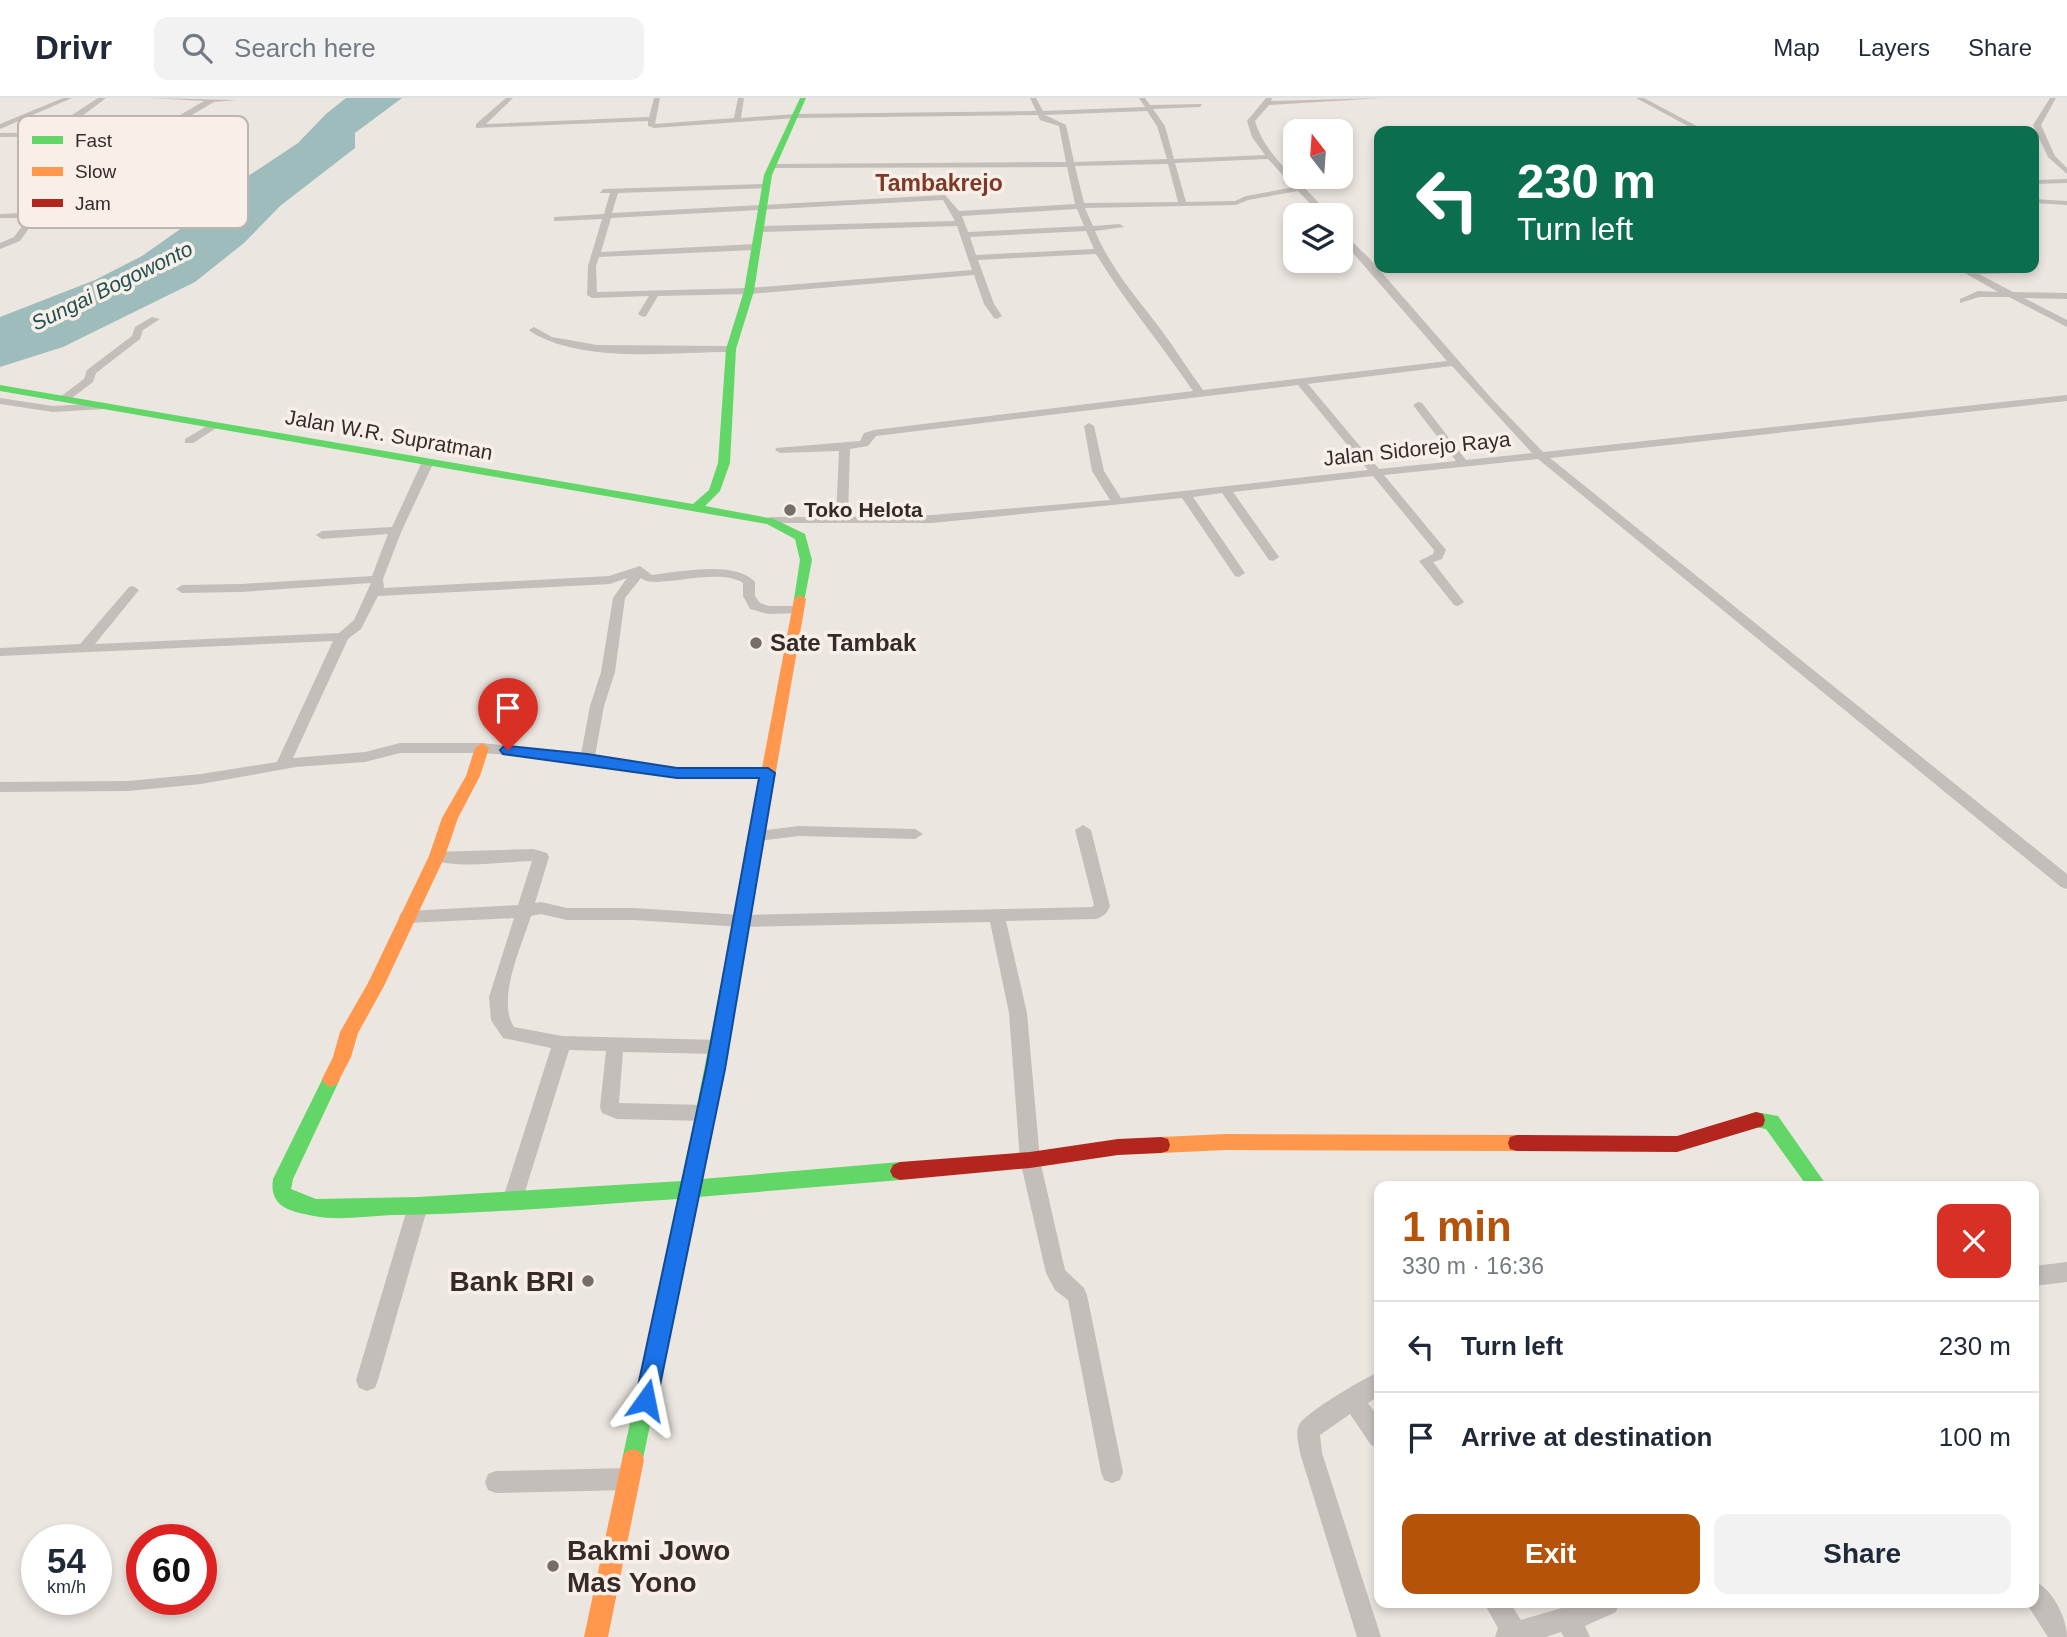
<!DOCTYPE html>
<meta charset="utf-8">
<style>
:root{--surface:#fff;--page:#f2f2f3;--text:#1f2937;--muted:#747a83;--line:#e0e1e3;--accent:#b45309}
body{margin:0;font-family:Helvetica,sans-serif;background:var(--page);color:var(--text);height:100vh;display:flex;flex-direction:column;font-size:26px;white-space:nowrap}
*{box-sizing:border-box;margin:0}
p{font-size:23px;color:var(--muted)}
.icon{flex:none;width:38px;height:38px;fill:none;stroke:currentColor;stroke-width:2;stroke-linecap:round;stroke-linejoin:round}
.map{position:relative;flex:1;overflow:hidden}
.sheet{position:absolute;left:1374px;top:1083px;width:665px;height:427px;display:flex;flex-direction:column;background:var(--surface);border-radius:14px;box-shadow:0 4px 10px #0003}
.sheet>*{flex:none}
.hud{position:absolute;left:1374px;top:28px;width:665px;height:147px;border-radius:14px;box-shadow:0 4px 10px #0003;background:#0b6e4f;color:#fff;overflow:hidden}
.needle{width:46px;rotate:343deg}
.controls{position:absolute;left:1283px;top:21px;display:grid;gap:14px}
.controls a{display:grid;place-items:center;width:70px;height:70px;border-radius:14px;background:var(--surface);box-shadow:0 4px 10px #0003;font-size:35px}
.speed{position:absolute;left:21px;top:1426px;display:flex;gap:14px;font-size:35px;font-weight:700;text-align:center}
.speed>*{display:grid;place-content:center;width:91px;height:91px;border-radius:50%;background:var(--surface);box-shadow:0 4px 10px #0003;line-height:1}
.speed small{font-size:18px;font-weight:400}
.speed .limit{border:10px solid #d22;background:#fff;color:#111}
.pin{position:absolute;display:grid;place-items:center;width:60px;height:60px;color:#fff;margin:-72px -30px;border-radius:50% 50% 50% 0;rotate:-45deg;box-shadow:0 0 7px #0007}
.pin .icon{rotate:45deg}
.me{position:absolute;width:77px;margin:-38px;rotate:12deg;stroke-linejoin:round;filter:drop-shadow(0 0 5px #0008)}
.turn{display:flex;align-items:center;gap:24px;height:147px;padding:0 28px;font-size:32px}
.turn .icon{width:91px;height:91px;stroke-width:2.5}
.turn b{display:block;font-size:49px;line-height:60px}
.round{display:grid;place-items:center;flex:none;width:74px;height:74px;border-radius:14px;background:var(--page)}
.head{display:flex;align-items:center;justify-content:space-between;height:119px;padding:0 28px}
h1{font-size:42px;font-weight:600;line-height:52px;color:var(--accent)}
.button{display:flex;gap:14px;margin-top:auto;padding:14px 28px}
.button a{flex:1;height:80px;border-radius:14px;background:var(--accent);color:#fff;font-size:28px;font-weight:600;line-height:80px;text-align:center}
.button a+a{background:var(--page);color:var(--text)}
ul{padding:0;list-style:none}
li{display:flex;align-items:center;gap:21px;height:91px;padding:0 28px;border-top:2px solid var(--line)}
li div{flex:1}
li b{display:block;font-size:26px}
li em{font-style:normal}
header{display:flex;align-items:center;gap:42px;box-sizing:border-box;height:98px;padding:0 35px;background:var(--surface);border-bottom:2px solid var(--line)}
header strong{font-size:33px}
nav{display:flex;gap:38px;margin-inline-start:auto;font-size:24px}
.search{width:490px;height:63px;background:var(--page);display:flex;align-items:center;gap:18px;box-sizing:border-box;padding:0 24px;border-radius:14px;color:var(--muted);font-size:26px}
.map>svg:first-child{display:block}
.water{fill:#9ebcbb}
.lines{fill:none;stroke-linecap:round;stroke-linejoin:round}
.street{fill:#c4beba;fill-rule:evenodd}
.fast{fill:#63d668;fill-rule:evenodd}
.slow{fill:#ff974d;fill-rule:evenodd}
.jam{fill:#b3261e;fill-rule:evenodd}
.route{fill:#1a73e8;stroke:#114b97;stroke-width:2}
.poi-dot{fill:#756d68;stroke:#f8f0e8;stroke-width:2.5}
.labels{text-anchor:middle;stroke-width:7;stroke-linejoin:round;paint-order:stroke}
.far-water-label{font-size:21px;font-style:italic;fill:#215154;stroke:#f8f0e8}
.far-street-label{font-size:21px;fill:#352c28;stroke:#f8f0e8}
.far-poi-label{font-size:21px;font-weight:bold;fill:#352c28;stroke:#f8f0e8;text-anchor:start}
.far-quarter-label{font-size:23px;font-weight:bold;fill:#7e3a27;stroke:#f8f0e8}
.poi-label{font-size:24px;font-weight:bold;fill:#352c28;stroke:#f8f0e8;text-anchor:start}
.near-poi-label{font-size:28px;font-weight:bold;fill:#352c28;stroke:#f8f0e8;text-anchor:end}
.key{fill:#f8f0e8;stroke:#beb5ae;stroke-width:2}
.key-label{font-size:19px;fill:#352c28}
</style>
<header>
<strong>Drivr</strong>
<div class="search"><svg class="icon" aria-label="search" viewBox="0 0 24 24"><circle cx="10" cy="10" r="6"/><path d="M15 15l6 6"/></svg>Search here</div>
<nav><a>Map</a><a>Layers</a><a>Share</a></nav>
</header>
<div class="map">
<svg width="2067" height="1539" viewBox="0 0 2067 1539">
<rect width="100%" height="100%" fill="#ece6e0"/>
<path class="water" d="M346 0H402L355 35V50L280 108 244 145 195 184 63 249 0 269V219L95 182 142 158 203 115 221 96 298 45 326 16Z"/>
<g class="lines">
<g class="street">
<path d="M63 0H72L0 31V26Z"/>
<path d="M98 0H106L78 21H72V17Z"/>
<path d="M149 0 237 2 214 4 144 45 111 47 97 61 135 63 162 47 169 49 136 67 93 65 56 87 33 116 37 119 20 143 0 151V145L14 139 28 120H0V116L23 115 30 111 50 83 86 63 105 45 102 40 91 38 0 39V35L91 34 107 36 111 43 139 41 204 3Z"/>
<path d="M506 0H513L486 26 649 19 654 0H660L655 26 734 20 738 0H744L741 20 796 16 1036 13 1030 0H1036L1043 13 1145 9 1139 0H1145L1150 7 1202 6 1200 9 1153 11 1165 28 1174 61 1265 57 1252 39 1247 23 1266 0H1272L1271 3 1382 0 1269 7 1255 23C1267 63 1305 85 1329 117H1321L1298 93 1248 102 1236 107 1085 110 1093 128 1120 126 1124 129 1095 133C1111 171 1137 200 1162 233 1176 252 1189 273 1203 292L1447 263 1340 140V132L1369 160 1492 301 1543 354 2067 297V303L1550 360 2067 776V791L2061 789 1538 361 1384 377 1446 452 1442 461 1433 464 1464 504 1458 508 1454 507 1419 463 1433 456 1434 452 1373 378 1233 394 1279 459 1273 463 1269 462 1222 395 1193 399 1245 475 1239 479 1235 478 1182 400 932 425H766V421L770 419H836L839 353 780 355 775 352 776 350 860 343 864 335 874 332 1193 293C1162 247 1125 204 1096 156L978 162 994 206 1002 218 997 221 994 220 984 206 974 177 749 196 658 198 646 218 643 219 638 216 649 198 592 200 587 197 588 168 602 121 557 123H554V119L604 116 610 95H600L603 91 767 86 770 90 618 95 612 115 945 97 959 113 1075 106 1067 69 773 70 769 68 773 66 1066 64 1059 28 1040 22 1038 17 796 20 654 30 648 28V23L476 30V26ZM1147 13 1157 28 1167 61 1074 64 1066 27 1045 17ZM1268 61 1294 89 1246 98 1235 103 1186 104 1175 65ZM1168 66 1178 104 1084 105 1075 68ZM943 102 955 123 759 128 755 131 759 134 957 128 972 172 749 190 597 194 596 168 599 159 755 152 759 149 755 146 601 154 611 120ZM1077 111 1084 128 968 134 962 118ZM1086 133 1094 151 976 157 970 139ZM1452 268 1532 355 1466 362 1422 305 1418 304 1413 307 1456 363 1379 371 1308 286ZM1298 287 1368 372 1121 400 1104 373 1094 328 1089 325 1084 328 1092 373 1110 402 932 417 848 419 850 351 868 348 876 338Z"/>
<path d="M1636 0H1644L1706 33H1697Z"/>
<path d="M2050 0H2056L2041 27 2055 58 2067 70V76L2048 59 2033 27Z"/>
<path d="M2067 81V85L2034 86V82Z"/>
<path d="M2034 101 2067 103V107L2034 105Z"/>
<path d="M1956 170H2015L2018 171V175L1979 176 2013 194 2067 195V201L2024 200 2067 222V229L2009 199H1979L1960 205V201L1978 193 1998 194Z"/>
<path d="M152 219 160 221 143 232 140 241 96 275 93 284 68 303H60V299L84 281 87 272 132 238 135 229Z"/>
<path d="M534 229 552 239 597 247 731 248 736 251 731 254C670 254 584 266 531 234L529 232Z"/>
<path d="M0 300 53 308 104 305 109 308 104 311 53 314 0 306Z"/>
<path d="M212 325 221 327 193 345H185V341Z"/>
<path d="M427 363 433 366 402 432 383 481 384 490 609 478 640 468 652 477C679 474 735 462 755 484V498L760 505 769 508H803V514L798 515 768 516 750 511 743 498V485C717 468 654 493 641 480L625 500 615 574 604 608 595 658 677 670H768L773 671 775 675 773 679 677 680 534 659 482 655H400L365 664 296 669 201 686 128 693 0 694V684L128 683 201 676 277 664 333 543 0 558V550L80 546 129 489 133 488 139 492 95 546 339 535 354 522 371 485 241 494 182 495 176 491 182 487 241 486 372 478 388 436 322 441 316 437 322 433 392 429 421 366ZM627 480 613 500 601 574 590 608 581 656 482 645H400L365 654 293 660 348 541 361 531 378 498 610 486Z"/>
<path d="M1083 727 1091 732 1110 808C1107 815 1103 819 1096 821L1006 823 1027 915 1040 1062 1065 1172 1084 1190 1087 1197 1123 1374 1120 1382 1112 1385 1104 1382 1101 1374 1068 1202 1055 1192 1046 1175 1020 1062 1009 915 990 824 742 829 634 822H567L541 816 531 818C522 847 496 902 514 929L562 938 719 942 725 944 728 949 725 954 719 956 623 954 619 1005 706 1007 713 1009 715 1015 713 1021 706 1023 617 1021 602 1015 600 1009 606 953 569 952 523 1100 520 1106 513 1109 506 1106 503 1100 551 950 503 940 491 922 489 899 514 820 407 825 401 823 399 819 401 815 407 813 518 807 532 763C500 764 462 771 431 762L429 758 431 754 533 751 547 755 549 759 535 805 541 804 567 810H634L742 817 1092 809 1094 807 1075 732Z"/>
<path d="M799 728 915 731 923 736 915 741 799 738 757 743 749 738 757 733Z"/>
<path d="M418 1099 425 1102 428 1108 378 1282 375 1290 367 1293 359 1290 356 1282 408 1108 411 1102Z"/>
<path d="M2067 1164V1184L2034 1188V1168Z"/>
<path d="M1379 1274V1298L1368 1305 1379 1320V1350L1371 1347 1350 1316 1320 1337 1322 1355 1381 1539H1357L1300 1355C1299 1347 1295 1335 1299 1327 1305 1315 1364 1280 1379 1274Z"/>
<path d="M629 1370 637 1373 640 1381 637 1389 629 1392 496 1395 488 1392 485 1384 488 1376 496 1373Z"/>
<path d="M2034 1483C2052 1490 2067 1520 2067 1539H2048L2026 1505H2034Z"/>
<path d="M1484 1505H1510L1521 1522 1579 1505H1619L1616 1514 1585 1528 1590 1539H1564L1561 1534 1546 1539H1495L1498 1530Z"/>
</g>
<g class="fast">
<path d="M800 0H806L772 77 754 193 736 251 730 365 720 393 705 408 774 421 805 436 812 462 804 504 800 505 794 501 800 462 795 441 767 426 0 293V287L693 406 709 392 718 365 726 251 744 193 764 77Z"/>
<path d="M729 884 735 886 738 891 702 1081 900 1064 907 1067 910 1073 907 1079 900 1082 698 1099 641 1370 633 1373 625 1370 622 1362 678 1101C584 1107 489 1116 394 1117 370 1118 336 1123 314 1118 289 1113 269 1109 273 1081L325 976 331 973 337 976 340 981 293 1081 291 1091 316 1101 418 1099 682 1083 720 891 723 886Z"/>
<path d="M1756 1014 1778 1018 1827 1088H1807L1766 1031 1749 1028 1747 1022 1749 1016Z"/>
</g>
<g class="slow">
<path d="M800 497 806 501 738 891 735 896 729 898 723 896 720 891 794 501Z"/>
<path d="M482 645 489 650 480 678 458 720 445 758 384 888 358 935 351 959 337 986 331 989 325 986 322 981 333 959 340 934 368 885 429 758 442 720 466 678 475 650Z"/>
<path d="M1226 1036 1517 1037 1524 1039 1526 1045 1524 1051 1517 1053 1226 1052 1161 1055 1154 1053 1152 1047 1154 1041 1161 1039Z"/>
<path d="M633 1351 641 1354 644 1362 608 1539H584L622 1362 625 1354Z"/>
</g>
<g class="jam">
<path d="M1756 1014 1763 1016 1765 1022 1763 1028 1677 1054 1517 1053 1510 1051 1508 1045 1510 1039 1517 1037 1677 1038Z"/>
<path d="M1161 1039 1168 1041 1170 1047 1168 1053 1161 1055 1118 1057 1030 1070 900 1082 893 1079 890 1073 893 1067 900 1064 1030 1054 1118 1041Z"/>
</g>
</g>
<path class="route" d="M508 648 587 656 677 670H768L775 675 725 971 657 1302 654 1309 646 1313 638 1309 635 1302 706 971 759 680H677L503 656 500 652 503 649Z"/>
<g class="poi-dot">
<circle cx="790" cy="412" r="7"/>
<circle cx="756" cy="545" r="7"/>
<circle cx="588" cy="1183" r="7"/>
<circle cx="553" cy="1468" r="7"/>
</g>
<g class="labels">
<g class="far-water-label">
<text transform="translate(112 188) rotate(-26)" y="7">Sungai Bogowonto</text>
</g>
<g class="far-street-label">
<text transform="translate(389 337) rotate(10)" y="7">Jalan W.R. Supratman</text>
<text transform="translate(1417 351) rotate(-6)" y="7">Jalan Sidorejo Raya</text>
</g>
<g class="far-poi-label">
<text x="804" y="419">Toko Helota</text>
</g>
<g class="far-quarter-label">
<text x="939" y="93">Tambakrejo</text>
</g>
<g class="poi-label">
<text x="770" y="553">Sate Tambak</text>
</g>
<g class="near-poi-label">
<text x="574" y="1193">Bank BRI</text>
<text x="567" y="1462" text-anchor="start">Bakmi Jowo<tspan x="567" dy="32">Mas Yono</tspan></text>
</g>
</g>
<rect x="18" y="18" width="230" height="112" rx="10" class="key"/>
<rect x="32" y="38" width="31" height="8" fill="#63d668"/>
<rect x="32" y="69" width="31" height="9" fill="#ff974d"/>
<rect x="32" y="101" width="31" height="8" fill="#b3261e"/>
<g class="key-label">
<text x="75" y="49">Fast</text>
<text x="75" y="80">Slow</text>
<text x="75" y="112">Jam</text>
</g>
</svg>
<div class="controls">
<a><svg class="needle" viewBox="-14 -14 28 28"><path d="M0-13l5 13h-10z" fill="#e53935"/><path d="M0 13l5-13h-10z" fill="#747a83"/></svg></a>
<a><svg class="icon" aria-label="layers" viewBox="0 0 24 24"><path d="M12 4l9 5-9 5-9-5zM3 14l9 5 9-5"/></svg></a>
</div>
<div class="speed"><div>54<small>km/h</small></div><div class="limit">60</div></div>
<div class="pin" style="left:508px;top:652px;background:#d93025"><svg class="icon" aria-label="arrive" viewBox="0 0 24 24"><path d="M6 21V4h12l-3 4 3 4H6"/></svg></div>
<svg class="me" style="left:646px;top:1302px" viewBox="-20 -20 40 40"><path d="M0-17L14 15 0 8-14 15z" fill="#1a73e8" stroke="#fff" stroke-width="4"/></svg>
<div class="hud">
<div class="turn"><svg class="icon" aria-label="left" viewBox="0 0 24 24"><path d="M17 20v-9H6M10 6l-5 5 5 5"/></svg><div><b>230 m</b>Turn left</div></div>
</div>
<section class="sheet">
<div class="head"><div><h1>1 min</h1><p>330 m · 16:36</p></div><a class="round" style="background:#d93025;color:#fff"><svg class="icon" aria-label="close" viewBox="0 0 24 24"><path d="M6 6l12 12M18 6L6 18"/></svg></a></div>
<ul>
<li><svg class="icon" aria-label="left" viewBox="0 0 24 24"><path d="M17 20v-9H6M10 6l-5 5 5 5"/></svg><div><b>Turn left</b></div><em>230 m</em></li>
<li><svg class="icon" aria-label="arrive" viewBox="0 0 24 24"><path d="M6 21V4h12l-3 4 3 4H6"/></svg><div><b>Arrive at destination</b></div><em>100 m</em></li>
</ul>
<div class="button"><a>Exit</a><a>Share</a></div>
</section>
</div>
